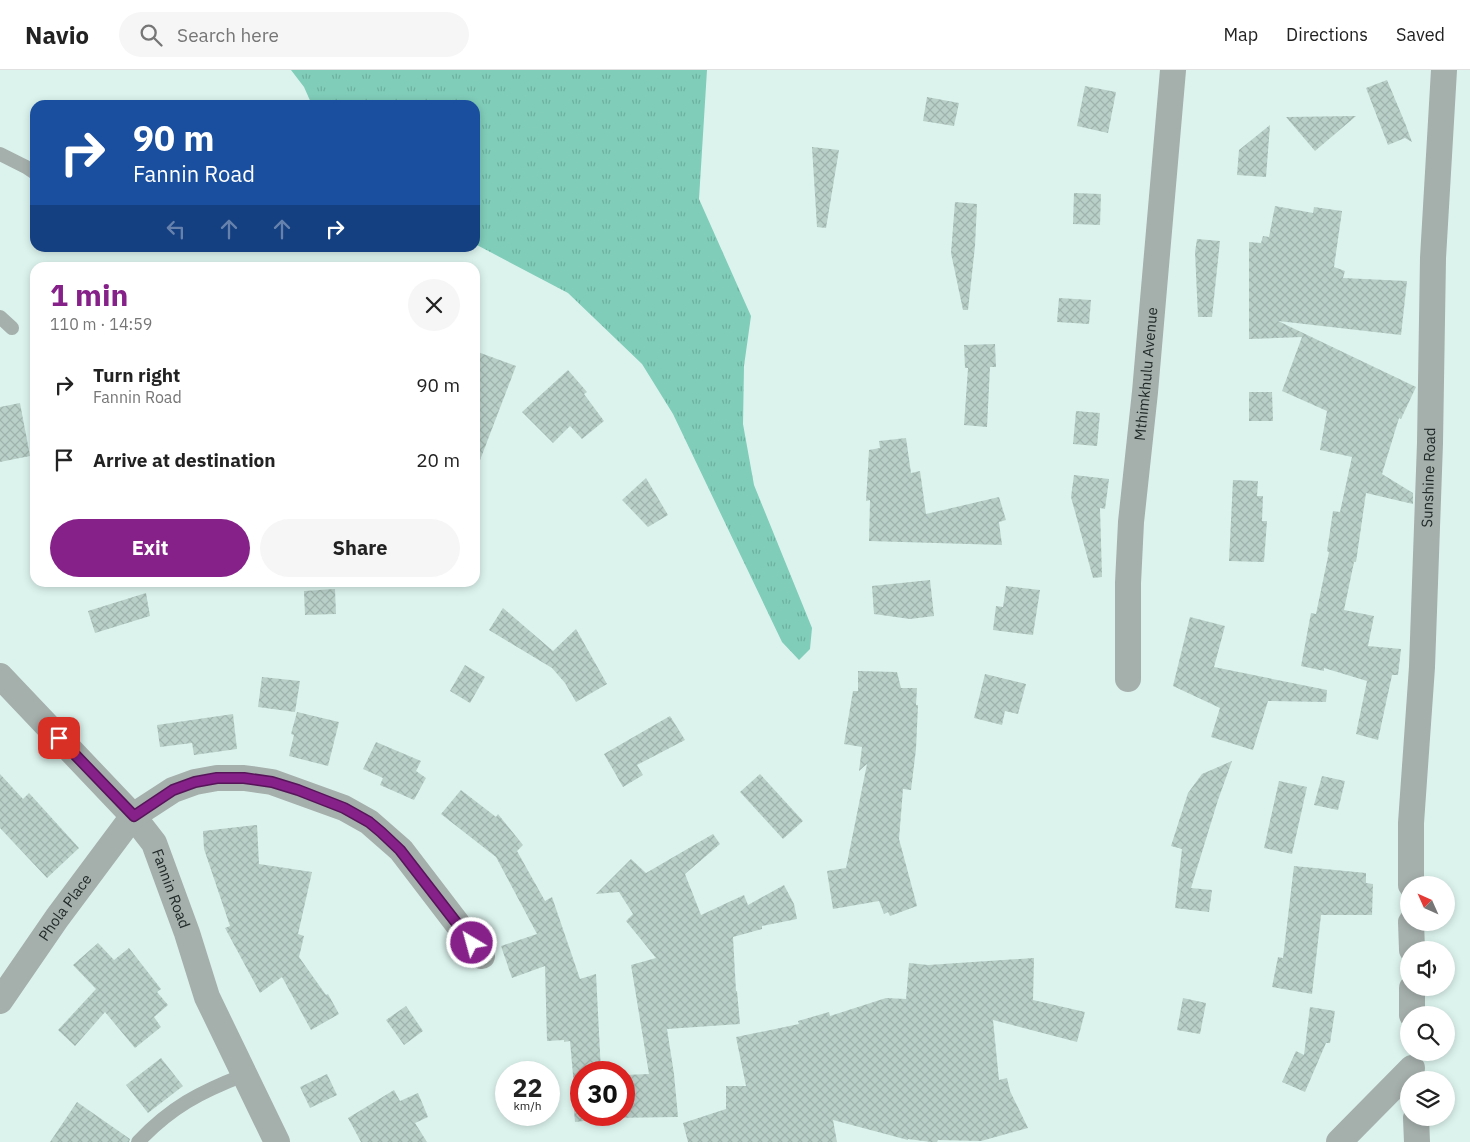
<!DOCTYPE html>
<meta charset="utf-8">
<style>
:root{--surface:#fff;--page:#f6f6f6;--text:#222;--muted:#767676;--line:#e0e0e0;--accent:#862189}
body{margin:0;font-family:"IBM Plex Sans",sans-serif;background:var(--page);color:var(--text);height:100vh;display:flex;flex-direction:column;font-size:19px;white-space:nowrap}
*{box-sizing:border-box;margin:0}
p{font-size:16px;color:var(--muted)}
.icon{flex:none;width:28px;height:28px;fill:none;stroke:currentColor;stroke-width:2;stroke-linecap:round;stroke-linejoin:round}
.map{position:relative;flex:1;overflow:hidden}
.side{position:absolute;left:30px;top:192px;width:450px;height:325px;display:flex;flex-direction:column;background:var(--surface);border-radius:15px;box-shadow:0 2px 8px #0003}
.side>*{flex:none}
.guide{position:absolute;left:30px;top:30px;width:450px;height:152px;border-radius:15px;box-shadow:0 2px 8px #0003;background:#1a4fa0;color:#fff;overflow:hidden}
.needle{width:32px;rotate:315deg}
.controls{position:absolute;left:1400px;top:806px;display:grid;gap:10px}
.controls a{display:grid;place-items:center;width:55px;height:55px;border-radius:50%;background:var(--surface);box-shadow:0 2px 8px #0003;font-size:25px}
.speed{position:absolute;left:495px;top:991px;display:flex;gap:10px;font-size:25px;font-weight:700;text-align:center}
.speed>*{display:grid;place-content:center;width:65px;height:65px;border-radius:50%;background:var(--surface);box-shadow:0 2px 8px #0003;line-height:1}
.speed small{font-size:12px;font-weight:400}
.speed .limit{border:8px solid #d22;background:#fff;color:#111}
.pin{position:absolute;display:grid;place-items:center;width:42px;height:42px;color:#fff;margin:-21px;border-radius:10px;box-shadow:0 2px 8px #0006}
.me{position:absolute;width:55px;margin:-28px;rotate:323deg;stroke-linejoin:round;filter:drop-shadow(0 0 4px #0008)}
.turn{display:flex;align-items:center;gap:18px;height:105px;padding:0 20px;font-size:22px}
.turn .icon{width:65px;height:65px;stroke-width:2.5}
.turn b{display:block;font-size:35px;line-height:42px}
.lanes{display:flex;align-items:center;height:48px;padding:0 20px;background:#0003;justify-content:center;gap:25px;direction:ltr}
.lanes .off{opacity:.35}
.round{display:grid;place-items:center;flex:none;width:52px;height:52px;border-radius:26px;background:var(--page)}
.headline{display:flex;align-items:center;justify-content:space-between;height:85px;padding:0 20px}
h1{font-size:30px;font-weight:700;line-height:38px;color:var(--accent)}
.button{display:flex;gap:10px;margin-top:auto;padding:10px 20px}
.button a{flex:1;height:58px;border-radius:30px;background:var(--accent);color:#fff;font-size:20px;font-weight:700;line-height:58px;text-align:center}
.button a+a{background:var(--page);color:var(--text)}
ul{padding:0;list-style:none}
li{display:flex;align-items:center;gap:15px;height:75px;padding:0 20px}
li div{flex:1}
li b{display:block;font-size:19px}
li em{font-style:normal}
header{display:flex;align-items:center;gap:30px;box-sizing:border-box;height:70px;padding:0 25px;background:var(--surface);border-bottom:1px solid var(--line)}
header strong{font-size:24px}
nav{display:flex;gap:28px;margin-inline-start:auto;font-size:18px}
.search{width:350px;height:45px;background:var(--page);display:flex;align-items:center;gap:12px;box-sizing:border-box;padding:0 18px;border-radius:28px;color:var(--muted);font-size:19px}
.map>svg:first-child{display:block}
.grass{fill:url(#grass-tufts)}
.building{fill:url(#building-cross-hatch)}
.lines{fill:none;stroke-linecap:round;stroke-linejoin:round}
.service{stroke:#a5afac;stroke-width:14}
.minor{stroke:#a5afac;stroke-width:26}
.route-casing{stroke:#571559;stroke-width:12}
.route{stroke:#862189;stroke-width:9}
.labels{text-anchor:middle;stroke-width:5;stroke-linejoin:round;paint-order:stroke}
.street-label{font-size:15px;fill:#212a28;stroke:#dcf3ed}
</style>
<header>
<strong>Navio</strong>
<div class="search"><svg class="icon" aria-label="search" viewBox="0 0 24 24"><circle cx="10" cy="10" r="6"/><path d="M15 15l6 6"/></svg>Search here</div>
<nav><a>Map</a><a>Directions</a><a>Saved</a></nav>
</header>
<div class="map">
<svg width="1470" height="1072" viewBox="0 0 1470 1072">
<defs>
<pattern id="grass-tufts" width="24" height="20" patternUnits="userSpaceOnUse" patternTransform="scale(1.25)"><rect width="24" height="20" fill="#80cdba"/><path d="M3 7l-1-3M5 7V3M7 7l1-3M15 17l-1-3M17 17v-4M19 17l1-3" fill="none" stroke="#6eb0a0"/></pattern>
<pattern id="building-cross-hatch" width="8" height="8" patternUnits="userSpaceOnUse" patternTransform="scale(1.25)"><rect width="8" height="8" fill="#b9d0c9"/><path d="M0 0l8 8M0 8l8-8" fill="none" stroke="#9fb3ad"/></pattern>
</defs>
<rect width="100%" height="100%" fill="#dcf3ed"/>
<path class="grass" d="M291 0H707L699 129 751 246 744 296 743 354 754 415 812 558 810 579 799 590 782 572 673 344 642 294 568 223 475 174V35H312L304 17Z"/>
<g class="building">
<path d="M1387 10 1405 53 1412 72 1405 68 1388 75 1366 18Z"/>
<path d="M1085 16 1116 22 1108 63 1077 56Z"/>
<path d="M927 27 959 33 954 56 923 51Z"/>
<path d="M1356 46 1315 81 1286 47Z"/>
<path d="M1270 55 1266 107 1237 105 1239 80Z"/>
<path d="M812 77 839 80 826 158 817 157Z"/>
<path d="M1074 123 1101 124 1100 155 1073 154Z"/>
<path d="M955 132 977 134 975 176 968 240H963L951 183Z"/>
<path d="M1275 136 1313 143 1314 137 1342 141 1334 197 1345 201 1343 208 1407 211 1401 265 1278 251 1416 317 1401 349 1399 348 1382 404 1413 423V434L1366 423 1356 492H1354L1344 540 1374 546 1368 576 1401 579 1398 605H1392L1378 670 1356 664 1367 611 1324 598V601L1301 596 1311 543 1316 544 1329 482 1327 481 1333 441 1340 442 1352 387 1320 380 1327 341 1282 321 1302 267 1249 269V172L1261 173 1263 166 1269 167Z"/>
<path d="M1197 169 1220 171 1212 247H1198L1195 182Z"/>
<path d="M1059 228 1091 230 1089 254 1057 252Z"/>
<path d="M995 274 996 297H990L987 357 964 355 968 298H965L964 275Z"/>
<path d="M475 281 516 296 477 398H475Z"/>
<path d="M568 300 587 322 584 324 604 351 582 369 570 356 553 373 522 342Z"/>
<path d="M1249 322H1272L1273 351H1249Z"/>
<path d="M20 333 30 386 0 392V337Z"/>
<path d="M1076 341 1100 343 1097 376 1073 374Z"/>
<path d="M906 368 911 403 920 401 926 444 999 427 1006 450 999 452 1002 475 869 471 870 430 866 431 869 380 880 378 879 371Z"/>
<path d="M1074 405 1109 409 1105 439 1100 438 1102 507 1093 508 1071 427Z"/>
<path d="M646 408 668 445 648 457 622 430Z"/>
<path d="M1233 410 1258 411 1257 426H1263L1262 451H1267L1264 492 1229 491Z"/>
<path d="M930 510 934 546 910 549 874 544 872 516Z"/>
<path d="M1006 516 1040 520 1033 565 993 560 996 536 1003 537Z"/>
<path d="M335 519 336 544 305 545 304 521Z"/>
<path d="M146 523 150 546 95 563 88 541Z"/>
<path d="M503 538 553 581 576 559 607 614 576 632 565 613 552 598 489 560Z"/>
<path d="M1190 547 1225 556 1214 597 1327 620 1326 632 1268 631 1253 680 1211 667 1220 638 1173 616Z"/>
<path d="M465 595 485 607 470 633 450 621Z"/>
<path d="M858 601 897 602 901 618H917L916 635H918L916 679 911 720 903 719 899 769 917 836 890 846 888 842 884 844 879 831 833 839 827 801 846 798 867 694 859 701 862 677 844 674 853 621H858Z"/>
<path d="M985 604 1026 614 1018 644 1005 641 1002 655 974 648Z"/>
<path d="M262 607 300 611 295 642 258 637Z"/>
<path d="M297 642 339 652 328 696 289 686 294 665 291 664Z"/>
<path d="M233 644 237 679 194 685 192 673 160 677 157 655Z"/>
<path d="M670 646 685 670 637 695 643 705 623 717 604 684Z"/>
<path d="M376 672 421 691 416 701 426 708 414 730 380 715 383 708 363 699Z"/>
<path d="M1232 691 1218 730 1191 818 1212 820 1209 842 1175 838 1182 779 1171 776 1188 723 1202 704Z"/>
<path d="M0 704 23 729 29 723 79 778 47 808 0 758Z"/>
<path d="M760 704 803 751 783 769 740 722Z"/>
<path d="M1322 706 1345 711 1338 740 1314 735Z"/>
<path d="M1279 711 1307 717 1292 784 1264 778Z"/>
<path d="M461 720 496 747 498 744 523 775 517 781 545 831 552 827 580 909 596 904 601 1002H581V1045H624V1005L649 1004 631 895 656 888 626 851 633 844 619 822 596 824 631 789 646 803 713 764 720 774 685 804 701 845 744 825 748 835 784 815 794 834 797 849 762 856V859L733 867 736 921H737L740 954 667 959 674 1004 678 1047 609 1048 575 1052 573 1028H575L570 971 564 972V970L547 971 545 896 512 908 501 876 537 864 496 787 441 744Z"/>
<path d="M257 755 259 794 312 802 298 864 304 866 299 887 326 925 328 924 339 944 311 960 282 907 260 923 225 858 230 856 204 779 203 761Z"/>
<path d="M1294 796 1366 803V813L1373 814 1372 845H1321L1312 924 1272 917 1278 887 1283 888Z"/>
<path d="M98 873 114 890 129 878 161 919 157 922 168 935 154 947 161 957 135 978 105 942 75 976 58 960 96 919 73 895Z"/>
<path d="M1034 888 1033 930 1085 942 1077 972 993 950 999 1010 1007 1008 1010 1021 1028 1058 981 1071 938 1070 937 1072H931L908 1069V1070L833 1050 837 1072H688L683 1053 726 1039V1016H746L736 967 799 954 798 951 829 942 830 946 886 928 906 929 909 893 928 895Z"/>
<path d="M1183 928 1206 933 1200 964 1177 960Z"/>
<path d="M406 936 423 961 404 975 386 950Z"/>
<path d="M1310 937 1335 941 1330 973H1326L1305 1022 1282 1012 1296 981 1304 985Z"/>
<path d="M161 988 183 1016 148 1043 126 1015Z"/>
<path d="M327 1004 337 1025 310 1038 300 1017Z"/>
<path d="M394 1020 400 1031 418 1023 428 1047 415 1053 427 1072H361L348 1048Z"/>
<path d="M77 1032 130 1069 129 1072H50Z"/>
</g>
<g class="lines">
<g class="service">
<path d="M0 84 26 97 35 103"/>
<path d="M0 247 12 258"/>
<path d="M138 1072C171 1037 200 1022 244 1005"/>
</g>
<g class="minor">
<path id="s1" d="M0 606 133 746 154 773 187 863 207 927 277 1072"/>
<path id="s2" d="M1128 609V513L1131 452 1145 322 1173 0"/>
<path id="s3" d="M1411 815V753L1422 597 1430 373 1433 188 1444 0"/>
<path d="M1411 852 1412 880"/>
<path d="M1412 918V945"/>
<path id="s4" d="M0 931 57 848 133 746 173 720 195 712 217 708H244L272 712 344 738 369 752 401 780 482 886"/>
<path d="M1416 1048 1417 1072"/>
<path d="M1339 1072 1412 998"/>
</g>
</g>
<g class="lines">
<g class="route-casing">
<path id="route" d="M59 668 134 746 173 720 195 712 217 708H244L272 712 298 720 344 738 369 752 381 762 400 780 472 873"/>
</g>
<use href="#route" class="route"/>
</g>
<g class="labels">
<g class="street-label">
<text dy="5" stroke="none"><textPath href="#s2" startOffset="306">Mthimkhulu Avenue</textPath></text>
<text dy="5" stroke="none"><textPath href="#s3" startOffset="408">Sunshine Road</textPath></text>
<text dy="5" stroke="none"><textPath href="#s1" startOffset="276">Fannin Road</textPath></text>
<text dy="5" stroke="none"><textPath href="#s4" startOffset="114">Phola Place</textPath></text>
</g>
</g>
</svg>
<div class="controls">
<a><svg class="needle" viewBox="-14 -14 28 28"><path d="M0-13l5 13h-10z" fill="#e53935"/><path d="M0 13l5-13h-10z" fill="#767676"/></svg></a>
<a><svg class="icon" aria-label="sound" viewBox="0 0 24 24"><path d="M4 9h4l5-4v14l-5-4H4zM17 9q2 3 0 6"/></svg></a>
<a><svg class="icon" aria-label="search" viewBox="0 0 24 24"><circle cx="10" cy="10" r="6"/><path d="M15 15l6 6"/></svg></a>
<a><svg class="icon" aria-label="layers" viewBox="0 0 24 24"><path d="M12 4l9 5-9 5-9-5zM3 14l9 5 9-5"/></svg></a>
</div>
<div class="speed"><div>22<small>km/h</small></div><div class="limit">30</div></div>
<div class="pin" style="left:59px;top:668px;background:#d93025"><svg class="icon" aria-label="arrive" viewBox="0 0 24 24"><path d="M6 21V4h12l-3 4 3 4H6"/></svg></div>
<svg class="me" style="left:472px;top:873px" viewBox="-20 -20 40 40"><circle r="17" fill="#862189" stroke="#fff" stroke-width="3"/><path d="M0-11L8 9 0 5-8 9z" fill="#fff"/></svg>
<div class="guide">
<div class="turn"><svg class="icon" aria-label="right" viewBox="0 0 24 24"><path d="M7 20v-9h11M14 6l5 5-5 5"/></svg><div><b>90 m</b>Fannin Road</div></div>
<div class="lanes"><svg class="icon off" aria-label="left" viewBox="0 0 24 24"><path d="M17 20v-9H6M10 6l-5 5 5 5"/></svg><svg class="icon off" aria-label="ahead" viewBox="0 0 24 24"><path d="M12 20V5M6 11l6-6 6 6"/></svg><svg class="icon off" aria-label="ahead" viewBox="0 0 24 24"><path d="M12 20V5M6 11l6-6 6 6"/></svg><svg class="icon" aria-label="right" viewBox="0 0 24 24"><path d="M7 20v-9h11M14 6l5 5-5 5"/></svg></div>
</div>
<section class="side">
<div class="headline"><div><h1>1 min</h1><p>110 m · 14:59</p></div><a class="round"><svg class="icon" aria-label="close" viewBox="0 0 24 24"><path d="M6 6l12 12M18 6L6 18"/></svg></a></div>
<ul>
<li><svg class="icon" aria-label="right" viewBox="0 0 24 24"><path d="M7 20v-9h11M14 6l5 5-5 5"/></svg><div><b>Turn right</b><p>Fannin Road</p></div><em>90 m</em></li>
<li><svg class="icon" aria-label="arrive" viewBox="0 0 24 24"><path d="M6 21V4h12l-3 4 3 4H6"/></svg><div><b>Arrive at destination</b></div><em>20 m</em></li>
</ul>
<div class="button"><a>Exit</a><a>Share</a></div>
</section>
</div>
